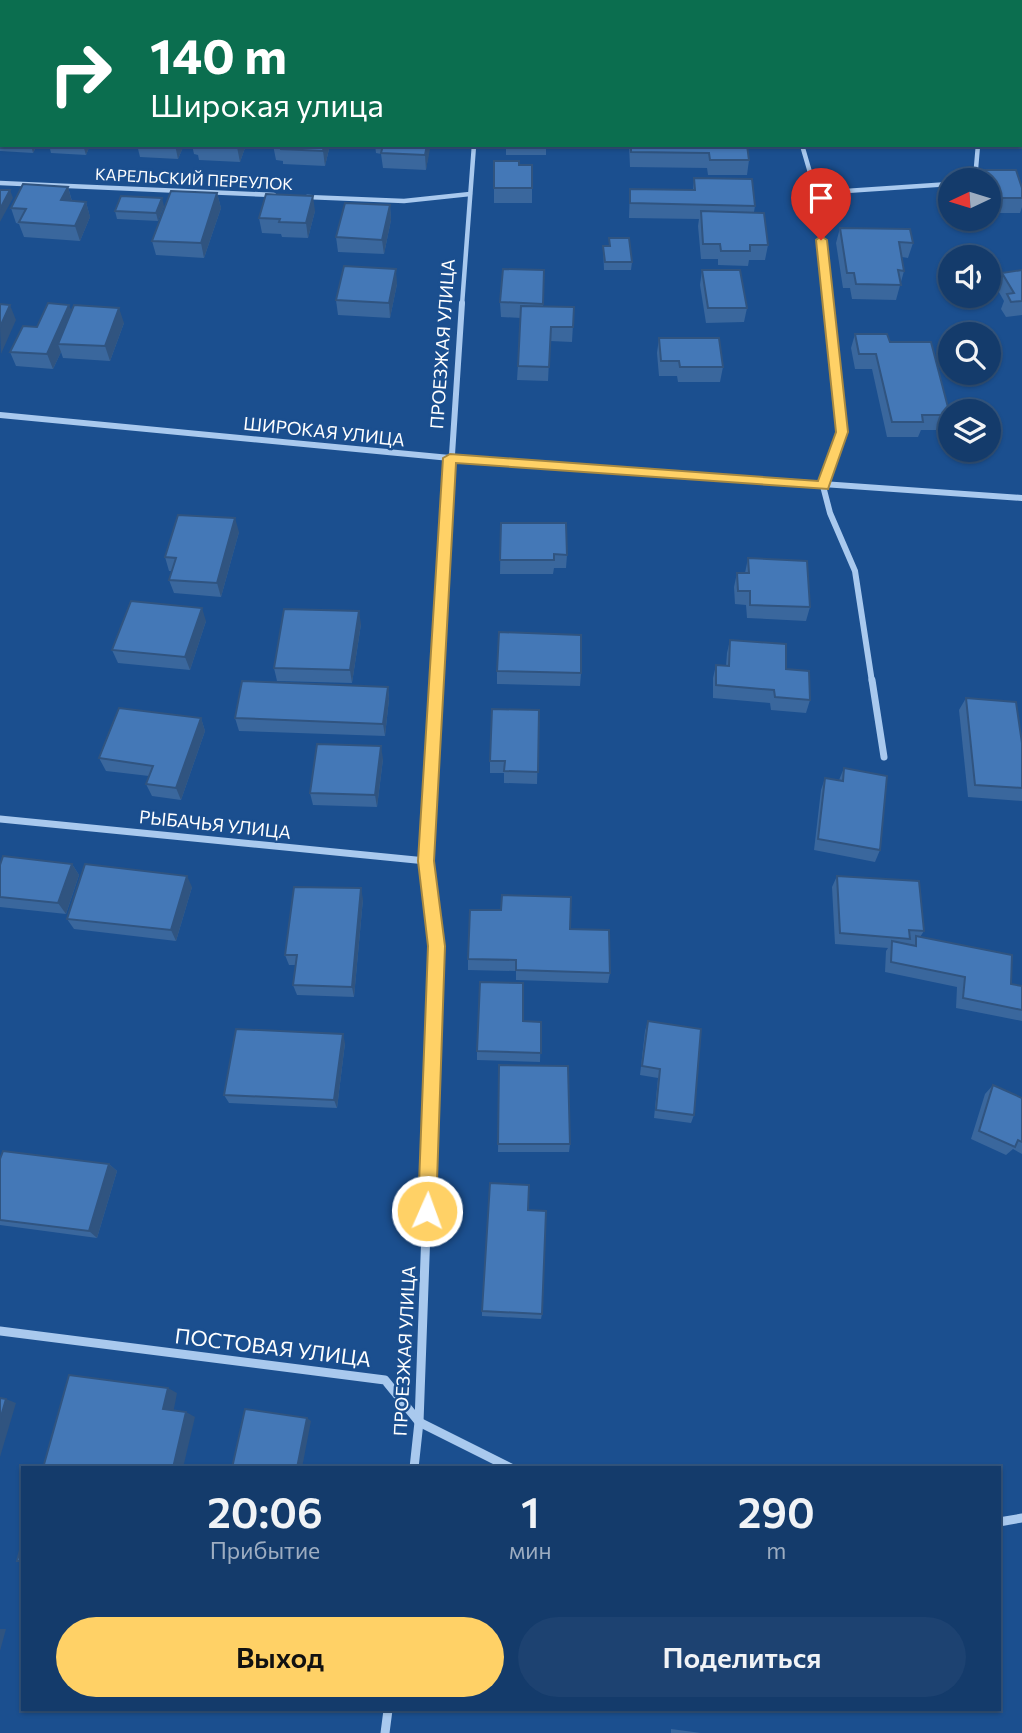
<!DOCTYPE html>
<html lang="ru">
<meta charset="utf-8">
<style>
:root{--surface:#143b6b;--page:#1d4271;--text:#f1f3f6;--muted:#9dadc1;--line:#33557e;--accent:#ffd166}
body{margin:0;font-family:Commissioner,sans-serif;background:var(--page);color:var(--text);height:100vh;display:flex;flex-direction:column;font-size:26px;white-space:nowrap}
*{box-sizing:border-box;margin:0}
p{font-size:23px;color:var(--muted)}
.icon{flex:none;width:38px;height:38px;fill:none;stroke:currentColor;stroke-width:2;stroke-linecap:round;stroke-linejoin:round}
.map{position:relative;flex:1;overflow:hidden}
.details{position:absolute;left:21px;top:1466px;width:980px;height:245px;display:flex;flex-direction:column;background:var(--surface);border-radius:0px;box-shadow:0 2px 5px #0004,0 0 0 2px var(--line)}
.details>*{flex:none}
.hud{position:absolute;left:0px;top:0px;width:1022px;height:147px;box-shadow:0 2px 5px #0004,0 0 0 2px var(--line);background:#0b6e4f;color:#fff;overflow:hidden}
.needle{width:46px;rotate:266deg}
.controls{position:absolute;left:938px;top:168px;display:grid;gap:14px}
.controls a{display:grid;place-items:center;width:63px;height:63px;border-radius:50%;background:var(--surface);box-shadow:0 2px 5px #0004,0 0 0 2px var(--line);font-size:35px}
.pin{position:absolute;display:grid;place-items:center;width:60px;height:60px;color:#fff;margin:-72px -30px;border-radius:50% 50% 50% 0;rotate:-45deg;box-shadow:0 0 7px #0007}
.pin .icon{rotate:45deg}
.me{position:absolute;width:77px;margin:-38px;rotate:2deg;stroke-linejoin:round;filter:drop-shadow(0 0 5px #0008)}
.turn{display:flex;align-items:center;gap:24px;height:147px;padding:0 35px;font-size:32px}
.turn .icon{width:91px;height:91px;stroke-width:2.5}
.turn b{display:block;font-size:49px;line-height:60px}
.eta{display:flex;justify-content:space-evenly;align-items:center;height:119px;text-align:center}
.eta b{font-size:42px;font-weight:600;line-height:49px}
.button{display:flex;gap:14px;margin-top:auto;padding:14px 35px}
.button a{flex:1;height:80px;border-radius:42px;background:var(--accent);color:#111;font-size:28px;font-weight:600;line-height:80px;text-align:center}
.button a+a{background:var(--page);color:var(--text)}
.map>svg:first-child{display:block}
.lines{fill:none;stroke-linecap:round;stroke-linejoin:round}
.street-far3{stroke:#a9c9ee;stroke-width:4.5}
.street-far2{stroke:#a9c9ee;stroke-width:6}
.street-far1{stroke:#a9c9ee;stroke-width:7}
.street{stroke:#a9c9ee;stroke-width:9}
.wall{fill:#3a679d}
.shaded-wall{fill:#305480}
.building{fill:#4478b7;stroke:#305480;stroke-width:2}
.route{fill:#ffd166;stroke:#a68842;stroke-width:2}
.labels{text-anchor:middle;stroke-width:5;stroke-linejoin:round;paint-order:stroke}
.far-street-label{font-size:16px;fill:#fff;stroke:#1b4f8f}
.street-label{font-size:18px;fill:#fff;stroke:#1b4f8f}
.near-street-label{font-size:21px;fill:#fff;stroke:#1b4f8f}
</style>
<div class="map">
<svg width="1022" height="1733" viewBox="0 0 1022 1733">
<rect width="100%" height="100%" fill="#1b4f8f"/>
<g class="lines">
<g class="street-far3">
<path d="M802 145 816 193 830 305"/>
<path d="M966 180 976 168 978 145"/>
<path d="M0 183 274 195"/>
<path d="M816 193 950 184"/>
<path d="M307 197 404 201 470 194"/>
<path d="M462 305 474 145"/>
</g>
<g class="street-far2">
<path d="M829 303 842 406V432L823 486 830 513 855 571 872 682"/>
<path d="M0 415 450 458 1022 498"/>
<path d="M437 682 462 303"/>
</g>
<g class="street-far1">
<path d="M872 680 884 757"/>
<path d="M0 819 426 861"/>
<path d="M429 1151 436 946 426 861 437 680"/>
</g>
<g class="street">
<path d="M0 1331 385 1380 419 1422 511 1468"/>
<path d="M414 1468 419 1422 429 1149"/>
<path d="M999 1522 1022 1518"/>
<path d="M385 1733 388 1710"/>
</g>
</g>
<g class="wall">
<path d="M181 0H215L214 2H181Z"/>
<rect x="283" y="0" width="35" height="2"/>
<rect x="514" y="0" width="56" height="2"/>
<path d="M692 0H721L720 2H693Z"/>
<path d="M783 0H837V2H784Z"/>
<path d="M0 117H2V145H37L33 153 0 151Z"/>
<path d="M49 145H90L86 155 51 153Z"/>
<path d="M137 145H184L178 159 140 157Z"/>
<path d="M192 145H246L240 162 199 160 198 155 194 154Z"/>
<path d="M273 145H330L325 166 283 164V161L276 160Z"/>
<path d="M375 145H430L426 170 383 168 381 154 376 153Z"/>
<rect x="506" y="145" width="40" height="10"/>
<path d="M629 145H747L749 160 747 175H708L707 168 630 167Z"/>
<path d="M494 161 519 165H532V203H494Z"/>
<path d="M980 170 1022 188V207L1020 213H989V180H972L973 177H977Z"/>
<path d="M694 178 755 206 754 212 768 245 765 260H749L748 266 718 265V259H701L698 226 699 219 629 218 630 189 693 190Z"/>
<path d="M68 187 72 201 86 202 90 217 80 241 24 237 19 224 16 223 11 208Z"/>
<path d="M217 193 221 208 204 258 156 255 152 241Z"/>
<path d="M390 205 391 220 384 254 338 252 336 237Z"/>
<path d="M164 206 158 221 117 219 115 211Z"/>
<path d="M315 211 308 238 282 237 281 234 262 233 259 218Z"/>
<path d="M840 228 913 243 908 258 902 257 904 271 896 300 852 299 850 288H843L836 243Z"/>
<path d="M609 238 632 262 631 270H604L603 246H609Z"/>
<path d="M544 270 543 307H574L572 342 550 341 548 381 517 380 521 318 501 317 500 302Z"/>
<path d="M702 270 747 308 744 322 706 323 700 285Z"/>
<path d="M1022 270V315L1006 317 1001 309 1004 301 996 287 1002 273Z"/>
<path d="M397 284 390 318 338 315 336 300Z"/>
<path d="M71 310 124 323 110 361 63 358 61 352 53 369 16 366 10 352 37 327Z"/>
<path d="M855 334 890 342 950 416 945 430H921L918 437H887L872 369H855L851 348Z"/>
<path d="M659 338 723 367 720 382H678L677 376H659L657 353Z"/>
<path d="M501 523 567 555 566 568H554L553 574H500Z"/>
<path d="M239 532 221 597 174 593 169 580 172 571H169L165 557Z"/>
<path d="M748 558 810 607 806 621 747 618 746 605 735 604 734 587 737 573H745Z"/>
<path d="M206 621 190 670 118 663 112 650Z"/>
<path d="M361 624 352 683 277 681 274 668Z"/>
<path d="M730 640 786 669 810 700 806 713 771 710 770 703 713 698V678L716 665 726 666 727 653Z"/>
<path d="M497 671 581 673 580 686 497 684Z"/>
<path d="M388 687 389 699 385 736 239 731 235 718Z"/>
<path d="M966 698 1022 743V801L968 797 959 710Z"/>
<path d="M539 710 537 784 504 783V773H490V761Z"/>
<path d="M201 718 205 731 181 800 152 796 146 784 149 776 106 771 99 758Z"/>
<path d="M383 759 377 807 313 805 310 793Z"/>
<path d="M844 768 880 850 875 862 814 850 821 790 825 778 839 780Z"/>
<path d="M72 864 79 875 66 914 0 907V865Z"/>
<path d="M837 876 924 931 920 937 1011 984 1022 986V1021L956 1008 957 987 885 972 886 951 888 948 835 944 832 887Z"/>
<path d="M192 887 176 941 74 929 67 919Z"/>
<path d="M363 899 354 997 297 995 293 985 296 965H289L285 955Z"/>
<path d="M570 929 610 973 608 983 516 980V971L468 970V959Z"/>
<path d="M648 1021 694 1115 691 1123 654 1118 658 1078 640 1075 645 1031Z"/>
<path d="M541 1022 540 1062 477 1060V1051Z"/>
<path d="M345 1043 337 1108 229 1103 224 1095Z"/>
<path d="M499 1065 570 1144 569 1152H498Z"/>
<path d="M993 1085 1022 1098V1154L1013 1149 1006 1155 971 1139 985 1094Z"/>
<path d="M0 1159 109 1164 117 1171 97 1238 0 1225Z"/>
<path d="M528 1210 542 1314 541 1319 482 1316V1311Z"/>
<path d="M671 1729 701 1733H671Z"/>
</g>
<g class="shaded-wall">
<path d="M0 15 2 19V36L0 39Z"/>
<path d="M31 145H37L33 153Z"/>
<path d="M83 145H90L86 155Z"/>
<path d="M175 145H184L178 159Z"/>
<path d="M238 145H246L240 162 237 147Z"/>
<path d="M324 145H330L325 166 323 151Z"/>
<path d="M427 145H430V149L426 170 425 155Z"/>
<path d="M68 187 72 202 61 200Z"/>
<path d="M10 190 13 198 0 222V209Z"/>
<path d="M217 193 221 208 204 258 201 243Z"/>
<path d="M313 196 315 211 308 238 306 223Z"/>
<path d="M162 198 164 206 158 221 156 213Z"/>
<path d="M86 202 90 217 80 241 75 226Z"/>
<path d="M390 205 391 220 384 254 382 240Z"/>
<path d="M396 269 397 284 390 318 389 303Z"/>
<path d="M10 305 16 320 1 354 0 327Z"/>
<path d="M69 305 75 319 58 344 61 352 53 369 47 354Z"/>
<path d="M119 308 124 323 110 361 105 346Z"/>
<path d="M235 518 239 532 221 597 217 583Z"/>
<path d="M202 608 206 621 190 670 185 657Z"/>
<path d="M359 611 361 624 352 683 350 670Z"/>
<path d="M388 687 389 699 385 736 383 724Z"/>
<path d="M201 718 205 731 181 800 176 788Z"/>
<path d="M381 746 383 759 377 807 375 795Z"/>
<path d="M72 864 79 875 66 914 58 903Z"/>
<path d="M187 876 192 887 176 941 171 930Z"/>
<path d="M361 888 363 899 354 997 352 987Z"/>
<path d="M343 1034 345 1043 337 1108 334 1100Z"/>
<path d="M109 1164 117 1171 97 1238 89 1231Z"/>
<path d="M168 1388 177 1393 173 1414 163 1409Z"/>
<path d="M6 1399 16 1403 0 1457V1420Z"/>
<path d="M186 1412 195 1417 183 1468H173Z"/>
<path d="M307 1418 311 1421 302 1468H297Z"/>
<path d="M0 1629H6L0 1651Z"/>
</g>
<g class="building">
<path d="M406 0H442L441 1Z"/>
<path d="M980 0H1015V2H981Z"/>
<path d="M1022 75V95H1020V76Z"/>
<rect x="1020" y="108" width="2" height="25"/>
<rect x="0" y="117" width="2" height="20"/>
<path d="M200 145H238L237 147Z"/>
<path d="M273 145H324L323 151 281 149V146Z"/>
<path d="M383 145H427L425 155 381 153Z"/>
<path d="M631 145H747L749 160H710L709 153 631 152Z"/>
<path d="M494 161H519V165H532V188H494Z"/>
<path d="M980 170H1016L1022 188V198H989V180H974L973 177H982Z"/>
<path d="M694 178 752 179 755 206 630 203V189L695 190Z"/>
<path d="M23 184 68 187 61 200 86 202 75 226 19 222 26 209 11 208Z"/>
<path d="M0 190H10L0 209Z"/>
<path d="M171 191 217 193 201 243 152 241Z"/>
<path d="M266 194 313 196 306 223 279 222 280 219 259 218Z"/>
<path d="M121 196 162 198 156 213 115 211Z"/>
<path d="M345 203 390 205 382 240 336 237Z"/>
<path d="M701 211 764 213 768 245H750V251H721L720 244H703Z"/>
<path d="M840 228 910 229 913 243 899 242 904 271 898 270 901 285 856 284 854 273H847Z"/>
<path d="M609 238H629L632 262H605L603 246H610Z"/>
<path d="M344 266 396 269 389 303 336 300Z"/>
<path d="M503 269 544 270 543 304 500 302Z"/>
<path d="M702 270H740L747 308H708Z"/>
<path d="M1022 270V301L1011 302 1007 294 1014 293 1002 273Z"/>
<path d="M48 303 69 305 47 354 10 352 23 326 37 327Z"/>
<path d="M0 304 10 305 0 327Z"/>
<path d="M74 305 119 308 105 346 58 344Z"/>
<path d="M521 306 574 307 573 327H551L549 367 518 366Z"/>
<path d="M855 334H887L890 342H931L950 415H922L923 422H892L876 354H859Z"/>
<path d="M659 338H719L723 367H680L679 361H661Z"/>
<path d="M178 515 235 518 217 583 169 580 176 558 165 557Z"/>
<path d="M501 523H566L567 555 554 554V560H500Z"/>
<path d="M748 558 807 561 810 607 750 605V591H738L737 573H749Z"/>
<path d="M131 601 202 608 185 657 112 650Z"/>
<path d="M284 609 359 611 350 670 274 668Z"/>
<path d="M499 632 581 635V673L497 671Z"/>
<path d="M730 640 786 644V669L809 671 810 700 775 697 774 690 716 685V665L729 666Z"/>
<path d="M242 681 388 687 383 724 235 718Z"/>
<path d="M966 698 1016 702 1022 743V788L975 785Z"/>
<path d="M119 708 201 718 176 788 146 784 153 766 99 758Z"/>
<path d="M492 709 539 710 538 772 504 771 505 761H490Z"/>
<path d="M317 744 381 746 375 795 310 793Z"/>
<path d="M844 768 887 776 880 850 818 839 825 778 843 781Z"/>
<path d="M3 856 72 864 58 903 0 897V865Z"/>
<path d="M85 864 187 876 171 930 67 919Z"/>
<path d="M837 876 919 881 924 931 909 930 910 939 840 933Z"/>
<path d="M294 887 361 888 352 987 293 985 297 955H285Z"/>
<path d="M502 895 571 897 570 929 609 930 610 973 516 970V960L468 959 470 910H501Z"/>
<path d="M916 936 1012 955 1011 984 1022 986V1010L963 998 965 977 891 962 892 941 916 946Z"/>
<path d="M480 982 523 983V1021L541 1022V1053L477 1051Z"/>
<path d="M648 1021 701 1029 694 1115 656 1110 660 1069 642 1066Z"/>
<path d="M236 1029 343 1034 334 1100 224 1095Z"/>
<path d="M499 1065 568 1066 570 1144H498Z"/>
<path d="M993 1085 1022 1098V1142L1018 1140 1015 1147 979 1131Z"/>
<path d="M3 1151 109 1164 89 1231 0 1220V1159Z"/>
<path d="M490 1183 529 1185 528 1210 546 1211 542 1314 482 1311Z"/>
<path d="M69 1375 168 1388 163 1409 186 1412 173 1468H43Z"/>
<path d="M0 1398 6 1399 0 1420Z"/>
<path d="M245 1409 307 1418 297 1468H232Z"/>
<path d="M23 1539V1561H17Z"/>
</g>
<path class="route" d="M821 236 827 240 848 432 828 489 456 463 434 861 445 946 436 1211 434 1217 427 1220 420 1217 418 1211 428 946 418 861 443 458 450 454 818 481 836 432 816 240Z"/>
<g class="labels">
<g class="far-street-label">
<text transform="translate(194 179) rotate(3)" y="6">КАРЕЛЬСКИЙ ПЕРЕУЛОК</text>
</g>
<g class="street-label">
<text transform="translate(443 344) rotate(-86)" y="6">ПРОЕЗЖАЯ УЛИЦА</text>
<text transform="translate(324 432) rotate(6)" y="6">ШИРОКАЯ УЛИЦА</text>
<text transform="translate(215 825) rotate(6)" y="6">РЫБАЧЬЯ УЛИЦА</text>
<text transform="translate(405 1351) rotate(-87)" y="6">ПРОЕЗЖАЯ УЛИЦА</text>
</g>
<g class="near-street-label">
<text transform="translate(273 1348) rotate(7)" y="7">ПОСТОВАЯ УЛИЦА</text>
</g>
</g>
</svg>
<div class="controls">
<a><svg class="needle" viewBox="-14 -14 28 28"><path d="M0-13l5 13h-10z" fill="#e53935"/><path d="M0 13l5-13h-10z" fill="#9dadc1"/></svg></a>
<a><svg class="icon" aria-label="sound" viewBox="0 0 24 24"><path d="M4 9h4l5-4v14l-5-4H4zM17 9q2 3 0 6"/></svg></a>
<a><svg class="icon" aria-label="search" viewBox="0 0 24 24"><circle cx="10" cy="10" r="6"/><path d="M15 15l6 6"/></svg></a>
<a><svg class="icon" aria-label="layers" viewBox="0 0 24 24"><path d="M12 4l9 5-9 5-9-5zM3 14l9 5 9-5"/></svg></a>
</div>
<div class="pin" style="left:821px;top:240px;background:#d93025"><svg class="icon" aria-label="arrive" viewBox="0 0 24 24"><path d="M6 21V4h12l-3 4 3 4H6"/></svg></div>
<svg class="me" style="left:427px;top:1211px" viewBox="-20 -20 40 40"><circle r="17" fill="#ffd166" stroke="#fff" stroke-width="3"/><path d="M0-11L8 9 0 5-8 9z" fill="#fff"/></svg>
<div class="hud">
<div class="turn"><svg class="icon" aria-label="right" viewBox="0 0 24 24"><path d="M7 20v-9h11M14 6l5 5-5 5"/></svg><div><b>140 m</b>Широкая улица</div></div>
</div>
<section class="details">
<div class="eta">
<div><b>20:06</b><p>Прибытие</p></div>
<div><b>1</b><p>мин</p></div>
<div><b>290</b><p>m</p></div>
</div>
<div class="button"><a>Выход</a><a>Поделиться</a></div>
</section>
</div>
